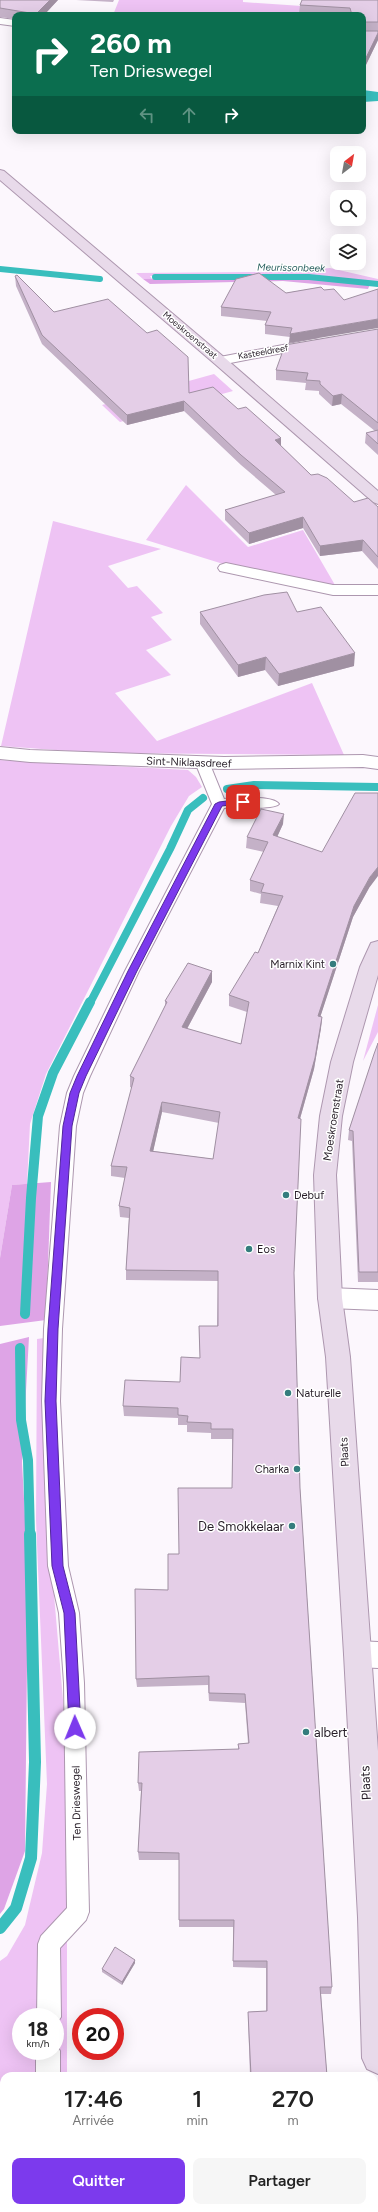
<!DOCTYPE html>
<html lang="fr">
<meta charset="utf-8">
<style>
:root{--surface:#fff;--page:#f6f6f6;--text:#222;--muted:#767676;--accent:#7c3aed}
body{margin:0;font-family:Figtree,sans-serif;background:var(--page);color:var(--text);height:100vh;display:flex;flex-direction:column;font-size:15px;white-space:nowrap}
*{box-sizing:border-box;margin:0}
p{font-size:13px;color:var(--muted)}
.icon{flex:none;width:22px;height:22px;fill:none;stroke:currentColor;stroke-width:2;stroke-linecap:round;stroke-linejoin:round}
.map{position:relative;flex:1;overflow:hidden}
.panel{position:absolute;left:0px;top:2072px;width:378px;height:140px;display:flex;flex-direction:column;background:var(--surface);border-radius:12px 12px 0 0;box-shadow:0 4px 16px #0002}
.panel>*{flex:none}
.hud{position:absolute;left:12px;top:12px;width:354px;height:122px;border-radius:8px;box-shadow:0 4px 16px #0002;background:#0b6e4f;color:#fff;overflow:hidden}
.needle{width:26px;rotate:31deg}
.buttons{position:absolute;left:330px;top:146px;display:grid;gap:8px}
.buttons a{display:grid;place-items:center;width:36px;height:36px;border-radius:8px;background:var(--surface);box-shadow:0 4px 16px #0002;font-size:20px}
.speed{position:absolute;left:12px;top:2008px;display:flex;gap:8px;font-size:20px;font-weight:700;text-align:center}
.speed>*{display:grid;place-content:center;width:52px;height:52px;border-radius:50%;background:var(--surface);box-shadow:0 4px 16px #0002;line-height:1}
.speed small{font-size:10px;font-weight:400}
.speed .limit{border:6px solid #d22;background:#fff;color:#111}
.pin{position:absolute;display:grid;place-items:center;width:34px;height:34px;color:#fff;margin:-17px;border-radius:8px;box-shadow:0 2px 6px #0006}
.me{position:absolute;width:44px;margin:-22px;rotate:359deg;stroke-linejoin:round;filter:drop-shadow(0 0 3px #0008)}
.turn{display:flex;align-items:center;gap:14px;height:84px;padding:0 12px;font-size:18px}
.turn .icon{width:52px;height:52px;stroke-width:2.5}
.turn b{display:block;font-size:28px;line-height:34px}
.lanes{display:flex;align-items:center;height:38px;padding:0 12px;background:#0003;justify-content:center;gap:20px;direction:ltr}
.lanes .off{opacity:.35}
.eta{display:flex;justify-content:space-evenly;align-items:center;height:68px;text-align:center}
.eta b{font-size:24px;font-weight:600;line-height:28px}
.primary-button{display:flex;gap:8px;margin-top:auto;padding:8px 12px}
.primary-button a{flex:1;height:46px;border-radius:8px;background:var(--accent);color:#fff;font-size:16px;font-weight:600;line-height:46px;text-align:center}
.primary-button a+a{background:var(--page);color:var(--text)}
.map>svg:first-child{display:block}
.green{fill:#eec3f4;fill-rule:evenodd}
.forest{fill:#dea4e6}
.water{fill:#39bebd}
.lines{fill:none;stroke-linecap:round;stroke-linejoin:round}
.stream-far3{stroke:#39bebd;stroke-width:6}
.stream-far2{stroke:#39bebd;stroke-width:8}
.stream-far1{stroke:#39bebd;stroke-width:10}
.stream{stroke:#39bebd;stroke-width:12}
.service-casing{stroke:#ad97af;stroke-width:2}
.minor-casing{stroke:#ad97af;stroke-width:2}
.secondary-casing{stroke:#ad97af;stroke-width:2}
.service{fill:#fff;fill-rule:evenodd}
.minor{fill:#fff;fill-rule:evenodd}
.secondary{fill:#e8daea;fill-rule:evenodd}
.wall{fill:#c4b1c7;fill-rule:evenodd}
.shaded-wall{fill:#a090a2}
.building{fill:#e4cee7;stroke:#a090a2;fill-rule:evenodd}
.route{fill:#7c3aed;stroke:#51269a}
.poi-dot{fill:#347d7d;stroke:#fff;stroke-width:1.5}
.labels{text-anchor:middle;stroke-width:3;stroke-linejoin:round;paint-order:stroke}
.far-street-label{font-size:9px;fill:#271e28;stroke:#fff}
.far-water-label{font-size:10px;font-style:italic;fill:#2c6261;stroke:#fff}
.street-label{font-size:11px;fill:#271e28;stroke:#fff}
.poi-label{font-size:11px;fill:#271e28;stroke:#fff;text-anchor:start}
.near-poi-label{font-size:13px;fill:#271e28;stroke:#fff;text-anchor:end}
.near-street-label{font-size:13px;fill:#271e28;stroke:#fff}
</style>
<div class="map">
<svg width="378" height="2212" viewBox="0 0 378 2212">
<rect width="100%" height="100%" fill="#fcf7fd"/>
<g class="green">
<path d="M119 0H243V2L302 6 298 15H113Z"/>
<path d="M330 268 378 279V283L312 275 150 276 152 279H143L136 273 272 272Z"/>
<path d="M214 374 233 391 120 422 102 405Z"/>
<path d="M186 485 248 547 303 530 335 585 220 563 146 540Z"/>
<path d="M53 521 161 549 108 566 128 588 137 586 163 613 151 617 172 640 146 650 171 675 115 693 157 741 312 683 344 755 96 753 1 746Z"/>
<path d="M0 760 188 770 196 777 202 787 189 796 171 826 46 1074 30 1124 27 1184 12 1185 0 1258Z"/>
<path d="M378 1005V1032L363 1061Z"/>
<path d="M44 1338V1477L67 1747V2076H4V2208H66V2212H0V1961L7 1956 25 1925 42 1853 47 1784 36 1520 37 1339ZM21 2017H55V2051H21Z"/>
</g>
<g class="forest">
<path d="M301 278 370 284 368 289 283 281 150 284 143 279Z"/>
<path d="M51 1182 46 1320 0 1326V1258L12 1185Z"/>
<path d="M29 1337 22 1463 28 1570 25 1851 4 1909 0 1914V1344Z"/>
</g>
<path class="water" d="M363 90 378 92V101L363 102Z"/>
<g class="lines">
<g class="stream-far3">
<path d="M0 269 100 279"/>
<path d="M155 277H309L378 284"/>
</g>
<g class="stream-far2">
<path d="M227 789 254 785 378 787"/>
<path d="M90 1003 170 849 188 810 203 798"/>
</g>
<g class="stream-far1">
<path d="M25 1314 31 1198 38 1116 53 1073 90 1002"/>
<path d="M20 1348 21 1420 28 1460 30 1535"/>
</g>
<path class="stream" d="M0 1928 16 1908 31 1858 35 1762 30 1534"/>
<g class="service-casing">
<g id="service">
<path d="M202 758 209 762 224 799C235 798 273 795 279 804 275 810 234 807 224 808L139 971 90 1076 83 1093 76 1126 62 1329 60 1401 68 1566 79 1613 84 1683 89 1912 86 1920 60 1948 61 2017 55 2026V2017H37L38 1944 41 1936 67 1908 64 1683 59 1613 48 1566 42 1401 44 1329 60 1126 67 1093 74 1076 125 971 212 804 195 762Z"/>
<path d="M55 2042 60 2051V2076H36V2051H55Z"/>
<rect x="34" y="2208" width="24" height="4"/>
</g>
</g>
<g class="minor-casing">
<g id="minor">
<path d="M0 18 15 20V26L0 24Z"/>
<path d="M314 339 319 340 321 343 319 346 220 365 213 361 220 357Z"/>
<path d="M226 563 333 585H378V595H333L220 571 218 568 220 565Z"/>
<path d="M0 747 30 750 224 757 363 755 378 757V769L363 767 224 769 30 762 0 759Z"/>
<path d="M330 1288 378 1290V1310L330 1308 321 1305 318 1298 321 1291Z"/>
<path d="M358 1641 378 1642V1668L358 1667 348 1663 344 1654 348 1645Z"/>
</g>
</g>
<g class="secondary-casing">
<g id="secondary">
<path d="M0 170 4 171 225 358 378 491V504L373 502 215 364 0 180Z"/>
<path d="M378 941V975L353 1062 342 1116 336 1175 342 1298 350 1357 378 1751V2074L367 2069 362 2058 358 1917 344 1654 326 1357 318 1298 314 1175 320 1116 331 1062 360 967 371 943Z"/>
</g>
</g>
<use href="#service" class="service"/>
<use href="#minor" class="minor"/>
<use href="#secondary" class="secondary"/>
</g>
<g class="wall">
<path d="M0 0H58L44 15H15V19L0 17Z"/>
<path d="M76 0H114L113 2Z"/>
<path d="M378 0V40L363 71V15H330L299 13 300 5Z"/>
<path d="M15 276 54 312 189 393 281 446 311 475 354 502 378 507V569L362 551 320 556 303 528 249 544 225 520V510L276 495 241 465 184 411 127 425 42 344 16 286Z"/>
<path d="M321 287 289 343 290 337 265 334V325L267 321 221 316V307L286 293Z"/>
<path d="M378 329V455L365 443 366 433 375 431 341 404 332 406 319 394V391L305 390 306 383 276 380V370Z"/>
<path d="M200 612H297L354 666 278 686 265 670 238 677 200 624Z"/>
<path d="M283 824 277 837 369 888 353 917 320 1017H322L321 1028 314 1069 300 1119 294 1273 300 1488 332 1987 331 1994H321L327 2076H250L248 2018V2012L266 2011V1968L233 1967V1927H179V1860H139L138 1852 141 1791H139L138 1783 238 1749V1744L248 1743 245 1703 209 1701 208 1685 137 1687 136 1679 168 1590 179 1554 232 1488V1439H211V1433L187 1432V1425H178V1418L124 1416 123 1406 180 1382 200 1358 199 1326H217L218 1281 126 1280V1270L129 1218 120 1217 119 1206 125 1178 111 1176V1166L132 1088 130 1087V1076L165 1006V1001L212 971V982L187 1029 241 1044 247 1012 229 1006V995L258 953 278 906 260 903 261 894 250 891V880L264 852 246 848 247 837ZM162 1112 219 1123 213 1159 153 1151Z"/>
<path d="M378 1043V1282H358L352 1141 348 1140 349 1130Z"/>
<path d="M135 1960V1963L122 1985 102 1972V1969Z"/>
</g>
<g class="shaded-wall">
<path d="M50 0H58L44 15H36V14Z"/>
<path d="M378 33V40L363 71V64Z"/>
<path d="M378 319V328L289 343 290 334Z"/>
<path d="M342 394 341 404 332 406 333 396Z"/>
<path d="M184 401V411L127 425V415Z"/>
<path d="M281 438V449L275 440Z"/>
<path d="M303 517V528L249 544V533Z"/>
<path d="M363 540 362 551 320 556V546Z"/>
<path d="M355 653 354 666 278 686 279 674Z"/>
<path d="M266 657 265 670 238 677V665Z"/>
<path d="M284 814 283 824 273 846V835Z"/>
<path d="M378 867V876L369 888 353 917 317 1027 318 1016 354 906 370 877Z"/>
<path d="M212 971V982L182 1038V1027Z"/>
<path d="M322 1017 321 1028 314 1069 297 1129 298 1118Z"/>
<path d="M162 1102V1112L151 1161 150 1151Z"/>
<path d="M135 1960V1963L122 1985V1982Z"/>
</g>
<g class="building">
<path d="M0 0H50L36 14 0 8Z"/>
<path d="M302 0H378V22H363V15H352L350 8 300 5Z"/>
<path d="M363 31H378V33L363 64Z"/>
<path d="M259 273 286 293 321 287 324 290 334 289 344 300 378 289V319L290 334 292 328 265 325 271 312 221 307 236 279Z"/>
<path d="M17 275 54 312 108 299 147 333 157 330 188 357 189 393 213 387 238 409 246 407 281 438 275 440 311 475 318 474 327 478 354 502 368 498 378 507V557L363 540 320 546 303 517 249 533 225 510 285 492 241 455 184 401 127 415 42 335 15 276Z"/>
<path d="M378 329V423L342 394 333 396 320 384V381L306 380 308 373 276 370 285 345Z"/>
<path d="M378 430V444L366 433Z"/>
<path d="M287 592 297 612 321 607 355 653 279 674 266 657 238 665 200 612 264 595Z"/>
<path d="M355 793H378V867L370 877 354 906 318 1016 322 1017 315 1058 298 1118 301 1119 294 1273 300 1488 332 1987H320L327 2076H251L248 2012 267 2011V1961H233L234 1920H179V1853L138 1852 142 1783H138L139 1752 239 1749 238 1744 249 1743 245 1694 209 1693V1676L136 1679 135 1589 168 1590V1554H179L178 1488H232L233 1429H211V1423L187 1422 188 1416 178 1415V1408L123 1406 125 1380 180 1382 181 1357 200 1358 199 1326H218V1271L126 1270 130 1208 119 1206 127 1167 111 1166 134 1078 130 1076 167 1002 165 1001 188 963 212 971 182 1027 241 1044 249 1002 229 995 255 952 258 953 283 896 261 892 264 884 250 880 268 842 247 837 261 809 284 814 273 835 322 852ZM162 1102 220 1112 213 1159 150 1151Z"/>
<path d="M378 1043V1272H359L353 1131 349 1130 374 1054Z"/>
<path d="M115 1947 135 1960 122 1982 102 1969Z"/>
<path d="M256 2208H337L338 2212H256Z"/>
</g>
<path class="route" d="M243 799 247 802 246 803 222 806 137 971 86 1076 79 1093 72 1126 58 1329 56 1401 63 1566 75 1613 81 1728 79 1733 75 1734 71 1733 69 1728 64 1613 52 1566 45 1401 48 1329 63 1126 70 1093 77 1076 128 971 215 804 219 802Z"/>
<g class="poi-dot">
<circle cx="333" cy="964" r="4"/>
<circle cx="286" cy="1195" r="4"/>
<circle cx="249" cy="1249" r="4"/>
<circle cx="288" cy="1393" r="4"/>
<circle cx="297" cy="1469" r="4"/>
<circle cx="292" cy="1526" r="4"/>
<circle cx="306" cy="1732" r="4"/>
</g>
<g class="labels">
<g class="far-street-label">
<text transform="translate(190 335) rotate(40)" y="3">Moeskroenstraat</text>
<text transform="translate(263 352) rotate(-10)" y="3">Kasteeldreef</text>
</g>
<g class="far-water-label">
<text transform="translate(291 267) rotate(1)" y="4">Meurissonbeek</text>
</g>
<g class="street-label">
<text transform="translate(189 762) rotate(2)" y="4">Sint-Niklaasdreef</text>
<text transform="translate(333 1120) rotate(-81)" y="4">Moeskroenstraat</text>
<text transform="translate(344 1452) rotate(-93)" y="4">Plaats</text>
<text transform="translate(76 1803) rotate(-91)" y="4">Ten Drieswegel</text>
</g>
<g class="poi-label">
<text x="325" y="968" text-anchor="end">Marnix Kint</text>
<text x="294" y="1199">Debuf</text>
<text x="257" y="1253">Eos</text>
<text x="296" y="1397">Naturelle</text>
<text x="289" y="1473" text-anchor="end">Charka</text>
</g>
<g class="near-poi-label">
<text x="284" y="1531">De Smokkelaar</text>
<text x="314" y="1737" text-anchor="start">albert</text>
</g>
<g class="near-street-label">
<text transform="translate(365 1783) rotate(-93)" y="5">Plaats</text>
</g>
</g>
</svg>
<div class="buttons">
<a><svg class="needle" viewBox="-14 -14 28 28"><path d="M0-13l5 13h-10z" fill="#e53935"/><path d="M0 13l5-13h-10z" fill="#767676"/></svg></a>
<a><svg class="icon" aria-label="search" viewBox="0 0 24 24"><circle cx="10" cy="10" r="6"/><path d="M15 15l6 6"/></svg></a>
<a><svg class="icon" aria-label="layers" viewBox="0 0 24 24"><path d="M12 4l9 5-9 5-9-5zM3 14l9 5 9-5"/></svg></a>
</div>
<div class="speed"><div>18<small>km/h</small></div><div class="limit">20</div></div>
<div class="pin" style="left:243px;top:802px;background:#d93025"><svg class="icon" aria-label="arrive" viewBox="0 0 24 24"><path d="M6 21V4h12l-3 4 3 4H6"/></svg></div>
<svg class="me" style="left:75px;top:1728px" viewBox="-20 -20 40 40"><circle r="19" fill="#fff"/><path d="M0-13L10 11 0 6-10 11z" fill="#7c3aed"/></svg>
<div class="hud">
<div class="turn"><svg class="icon" aria-label="right" viewBox="0 0 24 24"><path d="M7 20v-9h11M14 6l5 5-5 5"/></svg><div><b>260 m</b>Ten Drieswegel</div></div>
<div class="lanes"><svg class="icon off" aria-label="left" viewBox="0 0 24 24"><path d="M17 20v-9H6M10 6l-5 5 5 5"/></svg><svg class="icon off" aria-label="ahead" viewBox="0 0 24 24"><path d="M12 20V5M6 11l6-6 6 6"/></svg><svg class="icon" aria-label="right" viewBox="0 0 24 24"><path d="M7 20v-9h11M14 6l5 5-5 5"/></svg></div>
</div>
<section class="panel">
<div class="eta">
<div><b>17:46</b><p>Arrivée</p></div>
<div><b>1</b><p>min</p></div>
<div><b>270</b><p>m</p></div>
</div>
<div class="primary-button"><a>Quitter</a><a>Partager</a></div>
</section>
</div>
